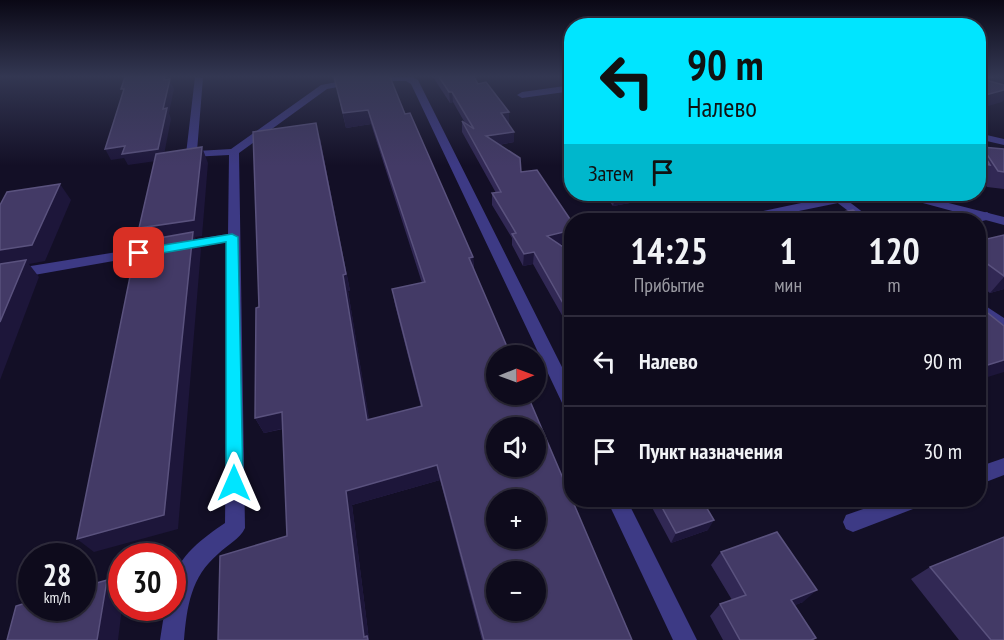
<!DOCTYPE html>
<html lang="ru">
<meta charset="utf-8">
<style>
:root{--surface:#0e0b1c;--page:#171425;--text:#f1f3f6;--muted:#9b9ba3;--line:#2e2b3b}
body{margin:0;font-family:"PT Sans Narrow",sans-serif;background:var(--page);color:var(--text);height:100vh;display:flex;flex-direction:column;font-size:22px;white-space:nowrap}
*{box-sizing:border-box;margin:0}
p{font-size:20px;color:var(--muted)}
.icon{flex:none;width:33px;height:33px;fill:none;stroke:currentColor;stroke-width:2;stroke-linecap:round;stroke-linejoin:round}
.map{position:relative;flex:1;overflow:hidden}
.details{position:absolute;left:564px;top:213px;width:422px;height:294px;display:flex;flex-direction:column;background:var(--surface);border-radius:24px;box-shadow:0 2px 4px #0004,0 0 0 2px var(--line)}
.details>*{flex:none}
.guide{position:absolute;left:564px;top:18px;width:422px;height:183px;border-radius:24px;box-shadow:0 2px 4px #0004,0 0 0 2px var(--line);background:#00e5ff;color:#111;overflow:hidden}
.needle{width:39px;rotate:89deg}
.fabs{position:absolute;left:486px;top:345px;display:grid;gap:12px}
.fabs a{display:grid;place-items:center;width:60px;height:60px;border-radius:50%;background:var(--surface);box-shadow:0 2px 4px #0004,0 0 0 2px var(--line);font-size:30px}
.speed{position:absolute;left:18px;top:543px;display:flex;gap:12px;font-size:30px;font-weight:700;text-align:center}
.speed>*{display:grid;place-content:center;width:78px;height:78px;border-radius:50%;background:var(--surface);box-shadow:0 2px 4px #0004,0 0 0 2px var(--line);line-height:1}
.speed small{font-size:15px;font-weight:400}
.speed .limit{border:9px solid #d22;background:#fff;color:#111}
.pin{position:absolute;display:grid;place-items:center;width:51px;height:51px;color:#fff;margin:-26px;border-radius:12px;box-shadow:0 3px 9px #0006}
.me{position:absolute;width:66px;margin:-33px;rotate:0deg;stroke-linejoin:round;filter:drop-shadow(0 0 4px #0008)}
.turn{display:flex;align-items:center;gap:21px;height:126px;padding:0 24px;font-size:27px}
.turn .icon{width:78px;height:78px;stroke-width:2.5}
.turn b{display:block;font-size:42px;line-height:51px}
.then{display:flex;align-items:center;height:57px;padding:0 24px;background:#0003;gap:12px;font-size:22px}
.eta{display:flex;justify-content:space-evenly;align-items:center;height:102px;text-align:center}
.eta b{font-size:36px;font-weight:800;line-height:42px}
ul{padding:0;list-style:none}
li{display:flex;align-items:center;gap:18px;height:90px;padding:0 24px;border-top:2px solid var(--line)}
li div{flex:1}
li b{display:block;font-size:22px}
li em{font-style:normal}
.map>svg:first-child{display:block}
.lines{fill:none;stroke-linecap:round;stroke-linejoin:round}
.service{fill:#3d3a85;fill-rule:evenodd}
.minor{fill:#3d3a85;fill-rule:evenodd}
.wall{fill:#312854}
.shaded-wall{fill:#1d163a}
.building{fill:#433a66;stroke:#5a527e;stroke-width:1.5;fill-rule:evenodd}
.route{fill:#00e5ff;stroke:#0095a6;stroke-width:1.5}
</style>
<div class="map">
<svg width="1004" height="640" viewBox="0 0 1004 640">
<rect width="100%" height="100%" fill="#130f26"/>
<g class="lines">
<g class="service">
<path d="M572 85V91L522 98 517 95 522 92Z"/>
<path d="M839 195 843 196V202L754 220H733L739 216Z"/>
<path d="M987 212 993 216 991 219 978 222 962 220 964 217Z"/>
<path d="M1004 458V475L978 485V467Z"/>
<path d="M889 500H923L920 507 913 509 853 532 846 529 843 522 846 515Z"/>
</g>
<g class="minor">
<path d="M195 77 203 78 197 151 231 149 321 85 363 77H412L418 80 572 387V412L566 410 563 405 411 84 406 81H370L327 89 239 153 245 528C240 539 227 545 218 554 191 577 187 606 184 640H160L165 608H172C172 600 171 591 172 583 177 557 204 537 225 523L228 242 178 250 171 246 178 242 228 234 229 155 191 157 186 154Z"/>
<path d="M978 133 1004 139V145L978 139Z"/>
<path d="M826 194H839L873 220H860Z"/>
<path d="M895 194H913L1004 217V225L897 196Z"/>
<path d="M154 246 159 247 161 250 159 253 0 281V271Z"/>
<path d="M978 301 1004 318V332L978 314Z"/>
<path d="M607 500H627L697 640H673Z"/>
</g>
</g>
<g class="wall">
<path d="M334 77 405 114 473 257 474 270 632 640H482L440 480 352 505 369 640 287 536 283 429 264 433 255 418 259 307 320 138 350 291H348L369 420 421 407 395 305 392 289 422 283 371 124 346 128Z"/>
<path d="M433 77H474L478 84 509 112V122L507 123 514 142 499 145 521 172 559 244 572 253V333L533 264 523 266 512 245V238L492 205V193H496L462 132V121L465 123 453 102 450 103Z"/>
<path d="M978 145 981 149 982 147 1004 149V189L987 187 981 178 979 181 978 180Z"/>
<path d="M603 194H680L613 206Z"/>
<path d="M1004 235V289L990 293 978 284V241Z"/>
<path d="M648 500H708L703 501 708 530 671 543Z"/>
<path d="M721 552 803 602 795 605 816 638 813 640H723L710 616 720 604 732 600 711 565Z"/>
<path d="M930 567 1004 640H959L911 579Z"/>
</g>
<g class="shaded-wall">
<path d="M165 77H171L170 80 174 89 169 113 171 119 163 160 128 165 124 158 111 160 105 149 125 146 163 109Z"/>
<path d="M994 77H1004V82L1000 88 982 79Z"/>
<path d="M1004 90V100L1002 102 978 109V97Z"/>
<path d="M449 92H452L453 102 450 103Z"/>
<path d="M368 110 371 124 346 128 343 113Z"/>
<path d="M509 112V122L501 124V113Z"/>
<path d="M316 123 350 291H348L372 436 367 420Z"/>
<path d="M514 132V142L486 147V136Z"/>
<path d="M202 147 208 163 202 236 195 237 201 249 178 529 94 552 77 539 149 245 139 228Z"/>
<path d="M60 184 71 200 45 261 29 264 39 277 0 380V250Z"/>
<path d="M616 194H680L613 206Z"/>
<path d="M572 230V242L546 247 547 236Z"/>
<path d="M534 252 533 264 523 266 524 254Z"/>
<path d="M473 257 474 274 469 258Z"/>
<path d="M1004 277V289L990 293Z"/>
<path d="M1004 360V372L978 380V368Z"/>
<path d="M282 412 289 427 264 433 255 418Z"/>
<path d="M437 465 440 480 352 505 369 640H366L364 637 346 491Z"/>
<path d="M714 520 708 530 671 543 676 533Z"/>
<path d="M107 580 122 590V608L118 640H97Z"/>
<path d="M817 590 803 602 778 612 791 600Z"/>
</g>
<g class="building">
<path d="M125 77H165L164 80 170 79 163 109 167 108 158 149 122 154 125 146 105 149 124 89H121Z"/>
<path d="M334 77H390L405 114 410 113 473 257 469 258 511 356H496V394H527L632 640H484L437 465 346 491 364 637 367 636 368 640H218L220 556 287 536 282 412 255 418 256 308 259 307 253 132 316 123 346 274 343 275 367 420 422 406 392 289 425 282 368 110 343 113ZM496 428H536V466H496ZM496 500H536V538H496ZM496 572H536V610H496Z"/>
<path d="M439 77H474L478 84 486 82 509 112 501 113 514 132 486 136 520 158 521 172 537 170 572 222V230L547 236 572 253V319L534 252 524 254 512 234 516 233 492 193 501 192 462 121 474 129 452 92H449Z"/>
<path d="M978 77H994L982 79 1004 85V90L978 97Z"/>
<path d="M978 145 990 165 978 163Z"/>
<path d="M202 147 194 220 139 228 156 154Z"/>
<path d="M982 147 1004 149V172L998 171Z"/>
<path d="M60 184 32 245 0 250V205L7 192Z"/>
<path d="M853 210 867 220H803Z"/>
<path d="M193 232 164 515 77 539 137 242Z"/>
<path d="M1004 235V276L978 257V241Z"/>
<path d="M26 260 0 322V264Z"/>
<path d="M984 310 1004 326V360L978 368V312Z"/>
<path d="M658 500H702L714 520 676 533Z"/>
<path d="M777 532 817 590 791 600 816 638 811 640H740L720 604 746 595 721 552Z"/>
<path d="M1004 537V640H991L930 567Z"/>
<path d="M107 580 97 640H7L16 606 32 601V608H82V587Z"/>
</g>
<linearGradient id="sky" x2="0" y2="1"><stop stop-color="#0a0815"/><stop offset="0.46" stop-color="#333752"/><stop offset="1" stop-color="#333752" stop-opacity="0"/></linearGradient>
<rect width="1004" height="166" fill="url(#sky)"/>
<path class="route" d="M232 234 238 237 243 483 240 489 234 491 228 489 226 483V242L139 257 133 253 139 249Z"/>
</svg>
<div class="fabs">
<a><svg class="needle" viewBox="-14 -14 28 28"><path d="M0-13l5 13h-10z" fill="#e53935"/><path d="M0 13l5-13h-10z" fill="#9b9ba3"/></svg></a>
<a><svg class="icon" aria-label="sound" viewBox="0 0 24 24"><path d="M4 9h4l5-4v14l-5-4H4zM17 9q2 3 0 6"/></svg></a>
<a>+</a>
<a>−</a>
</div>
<div class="speed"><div>28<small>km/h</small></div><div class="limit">30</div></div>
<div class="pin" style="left:139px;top:253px;background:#d93025"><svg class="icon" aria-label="arrive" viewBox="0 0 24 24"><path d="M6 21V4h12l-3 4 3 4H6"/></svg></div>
<svg class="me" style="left:234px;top:483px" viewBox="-20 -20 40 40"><path d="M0-17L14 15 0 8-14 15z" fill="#00e5ff" stroke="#fff" stroke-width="4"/></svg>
<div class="guide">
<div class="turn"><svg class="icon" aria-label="left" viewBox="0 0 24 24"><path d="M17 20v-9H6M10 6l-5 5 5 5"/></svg><div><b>90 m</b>Налево</div></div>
<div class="then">Затем<svg class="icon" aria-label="arrive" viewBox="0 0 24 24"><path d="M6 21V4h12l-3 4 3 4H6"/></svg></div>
</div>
<section class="details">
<div class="eta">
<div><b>14:25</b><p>Прибытие</p></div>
<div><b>1</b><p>мин</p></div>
<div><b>120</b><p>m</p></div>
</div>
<ul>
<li><svg class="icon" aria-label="left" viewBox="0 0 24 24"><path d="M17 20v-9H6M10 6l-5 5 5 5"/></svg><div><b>Налево</b></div><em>90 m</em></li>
<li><svg class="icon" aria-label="arrive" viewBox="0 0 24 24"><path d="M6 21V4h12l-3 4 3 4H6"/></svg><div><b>Пункт назначения</b></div><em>30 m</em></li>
</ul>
</section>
</div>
